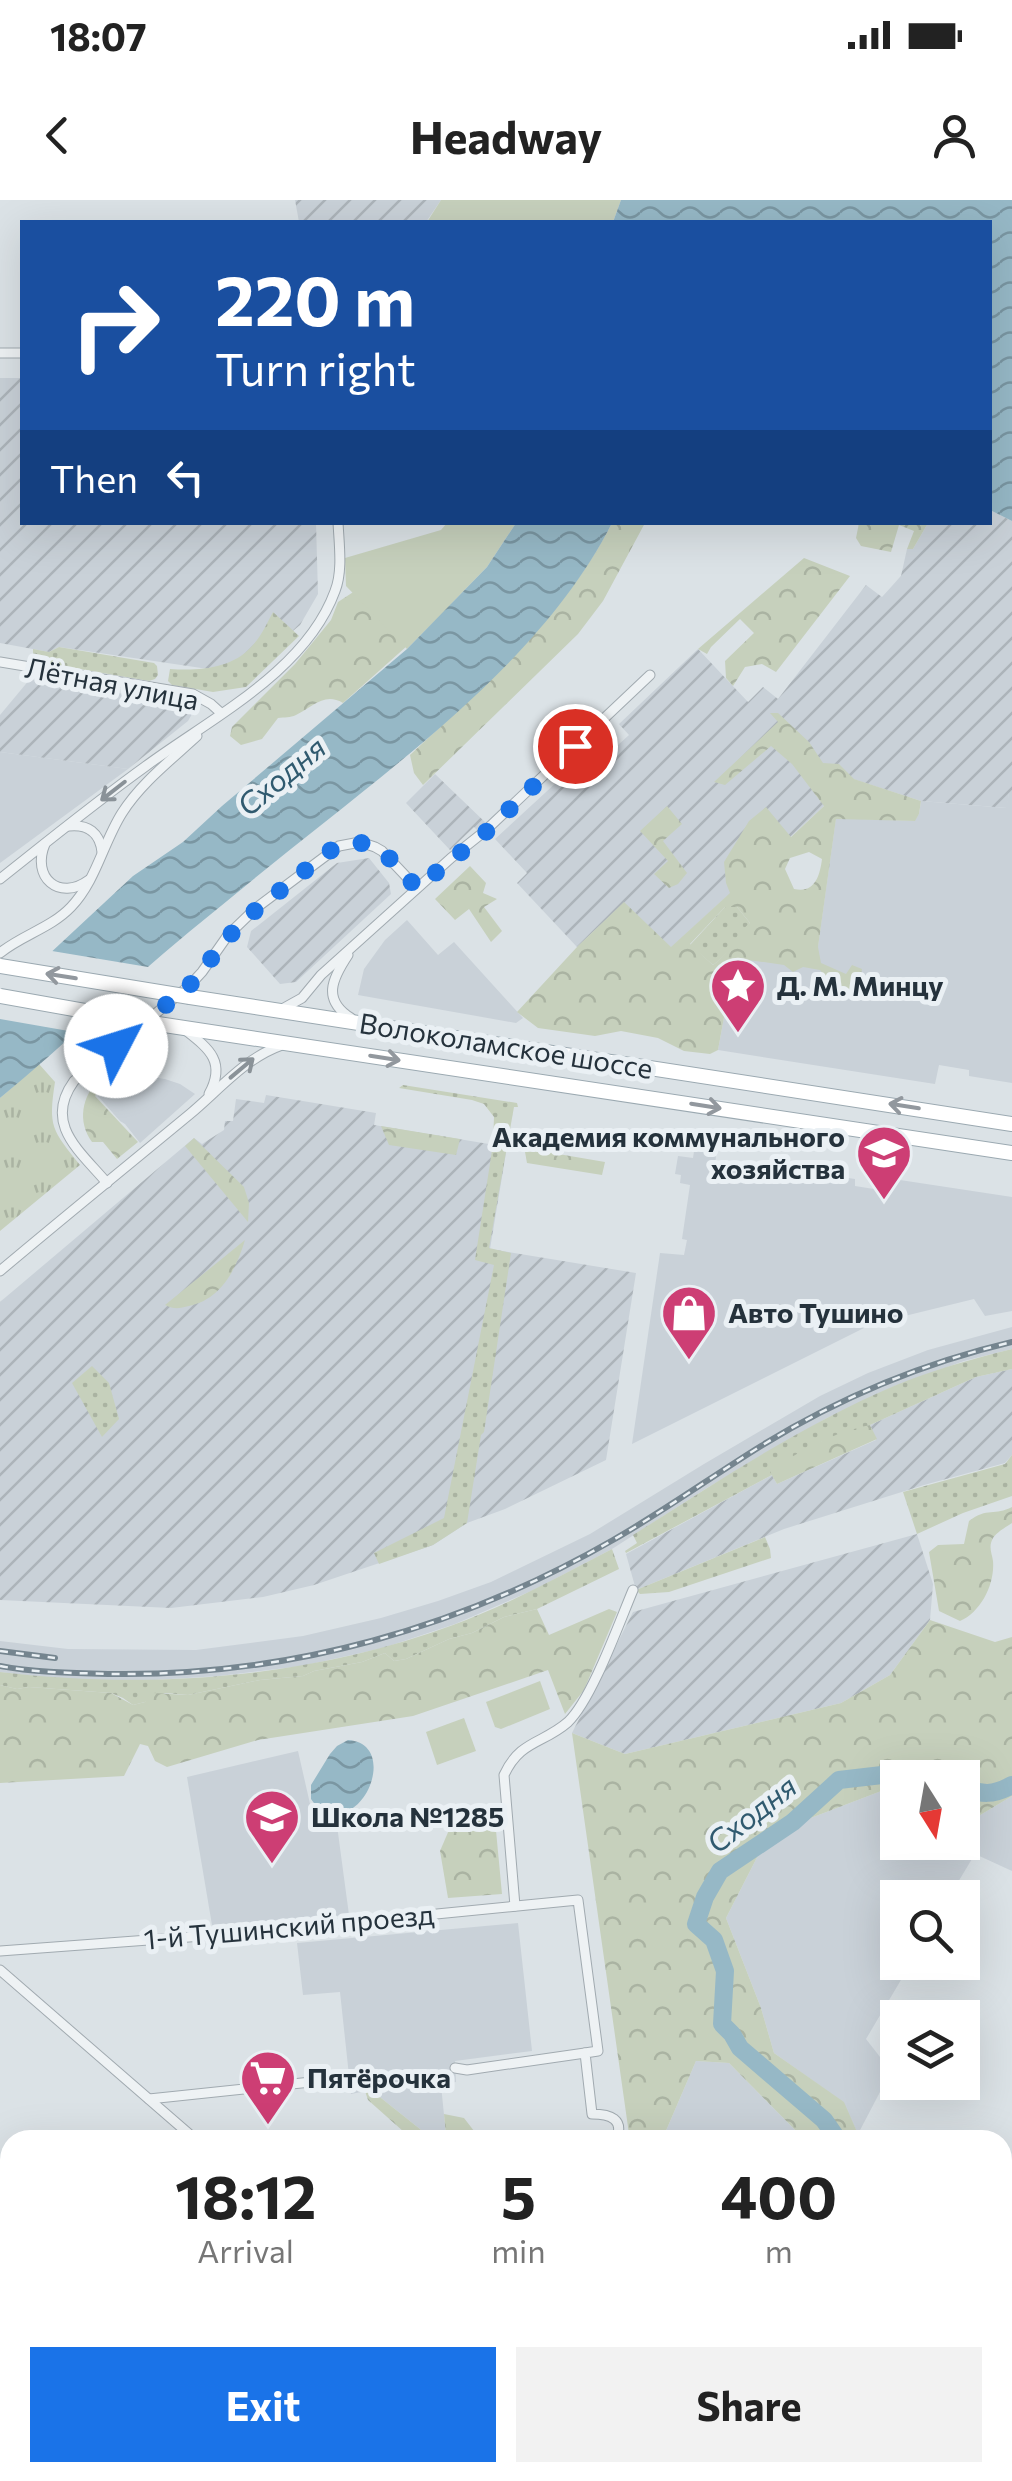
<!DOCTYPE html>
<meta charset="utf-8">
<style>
:root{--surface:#fff;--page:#f2f2f2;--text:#222;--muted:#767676;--accent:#1a73e8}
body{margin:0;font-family:Commissioner,sans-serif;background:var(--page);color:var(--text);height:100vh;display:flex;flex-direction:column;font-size:38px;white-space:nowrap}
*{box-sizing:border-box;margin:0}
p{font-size:32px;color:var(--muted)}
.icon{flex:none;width:55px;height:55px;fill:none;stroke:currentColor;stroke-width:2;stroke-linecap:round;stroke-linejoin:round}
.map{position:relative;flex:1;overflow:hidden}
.panel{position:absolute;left:0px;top:1930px;width:1012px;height:352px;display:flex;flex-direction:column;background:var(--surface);border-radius:30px 30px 0 0;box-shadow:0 10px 40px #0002}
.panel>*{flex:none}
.top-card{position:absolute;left:20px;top:20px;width:972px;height:305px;border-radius:0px;box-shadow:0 10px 40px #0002;background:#1a4fa0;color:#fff;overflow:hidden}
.needle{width:65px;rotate:169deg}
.buttons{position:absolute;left:880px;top:1560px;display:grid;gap:20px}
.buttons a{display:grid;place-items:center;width:100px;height:100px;border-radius:0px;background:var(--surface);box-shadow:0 10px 40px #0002;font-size:50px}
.pin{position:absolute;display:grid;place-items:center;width:85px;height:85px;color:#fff;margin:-42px;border:5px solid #fff;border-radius:50%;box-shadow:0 2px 10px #0007}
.me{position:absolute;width:110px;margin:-55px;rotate:50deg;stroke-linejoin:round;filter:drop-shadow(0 0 8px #0008)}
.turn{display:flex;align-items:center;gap:35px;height:210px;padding:0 30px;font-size:45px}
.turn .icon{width:130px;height:130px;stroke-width:2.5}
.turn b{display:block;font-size:70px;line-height:85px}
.then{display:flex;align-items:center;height:95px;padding:0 30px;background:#0003;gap:20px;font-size:38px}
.eta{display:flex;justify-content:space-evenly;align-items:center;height:170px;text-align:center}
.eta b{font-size:60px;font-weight:700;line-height:70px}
.button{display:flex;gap:20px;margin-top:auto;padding:20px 30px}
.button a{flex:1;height:115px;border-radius:0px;background:var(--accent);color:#fff;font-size:40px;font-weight:700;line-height:115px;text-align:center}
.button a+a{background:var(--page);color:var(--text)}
.status{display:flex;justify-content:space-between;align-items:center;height:70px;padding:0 50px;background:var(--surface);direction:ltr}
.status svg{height:28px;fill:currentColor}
header{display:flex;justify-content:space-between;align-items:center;height:130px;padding:0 30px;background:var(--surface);font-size:45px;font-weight:700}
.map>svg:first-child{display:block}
.built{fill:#c9d1d8}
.industrial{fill:url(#industrial-furrows)}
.grass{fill:url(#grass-dots)}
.forest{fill:url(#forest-crowns);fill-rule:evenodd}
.park{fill:url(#park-tufts)}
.garden{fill:#c6d0bc}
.water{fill:url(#water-waves)}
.pier{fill:#dbe2e6}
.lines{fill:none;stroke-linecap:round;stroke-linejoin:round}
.river{stroke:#96b8c6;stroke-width:18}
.minor-casing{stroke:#a1aab0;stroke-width:11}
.tertiary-casing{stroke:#a1aab0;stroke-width:14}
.primary-casing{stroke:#9ba9b1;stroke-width:16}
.minor{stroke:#eef2f4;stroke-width:9}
.tertiary{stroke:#eef2f4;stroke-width:11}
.secondary{stroke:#fff;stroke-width:12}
.primary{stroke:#fff;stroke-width:14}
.rail-casing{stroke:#75858f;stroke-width:6}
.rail{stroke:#eaf0f4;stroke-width:2.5;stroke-dasharray:8;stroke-linecap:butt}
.primary-bridge-casing{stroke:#9ba9b1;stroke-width:16;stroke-linecap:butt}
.primary-bridge{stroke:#fff;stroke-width:14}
.oneway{stroke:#8a9298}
.oneway2{stroke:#92989e}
.route{stroke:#1a73e8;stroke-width:18;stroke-dasharray:0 32.4}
.labels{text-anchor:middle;stroke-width:10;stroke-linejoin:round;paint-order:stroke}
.street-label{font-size:28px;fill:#25323c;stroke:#eaf0f4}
.poi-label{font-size:28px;font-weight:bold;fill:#25323c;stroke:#eaf0f4;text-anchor:start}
.water-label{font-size:30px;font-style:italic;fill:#305a6f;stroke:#eaf0f4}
</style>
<div class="status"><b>18:07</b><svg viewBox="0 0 49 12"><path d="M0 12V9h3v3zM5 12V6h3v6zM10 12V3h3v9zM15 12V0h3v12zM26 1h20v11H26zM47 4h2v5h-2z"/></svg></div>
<header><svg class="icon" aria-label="back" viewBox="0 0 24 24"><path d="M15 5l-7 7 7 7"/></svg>Headway<svg class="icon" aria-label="person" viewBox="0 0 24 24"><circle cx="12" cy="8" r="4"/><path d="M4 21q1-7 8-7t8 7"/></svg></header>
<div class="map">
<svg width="1012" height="2281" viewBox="0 0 1012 2281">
<defs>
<pattern id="industrial-furrows" width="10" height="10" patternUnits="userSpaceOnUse" patternTransform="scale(2.5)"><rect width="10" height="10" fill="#c9d1d8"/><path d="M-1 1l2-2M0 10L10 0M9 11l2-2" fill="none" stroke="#acb4ba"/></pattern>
<pattern id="grass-dots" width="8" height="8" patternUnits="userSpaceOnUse" patternTransform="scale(2.5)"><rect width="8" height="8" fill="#c6d0bc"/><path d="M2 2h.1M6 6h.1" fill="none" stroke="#aab3a2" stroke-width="1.8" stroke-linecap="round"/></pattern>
<pattern id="forest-crowns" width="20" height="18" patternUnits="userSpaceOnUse" patternTransform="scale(2.5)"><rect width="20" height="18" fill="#c6d0bc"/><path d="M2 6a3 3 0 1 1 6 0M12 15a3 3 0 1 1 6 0" fill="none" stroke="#aab3a2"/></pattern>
<pattern id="park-tufts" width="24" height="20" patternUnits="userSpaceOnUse" patternTransform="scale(2.5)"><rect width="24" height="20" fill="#c6d0bc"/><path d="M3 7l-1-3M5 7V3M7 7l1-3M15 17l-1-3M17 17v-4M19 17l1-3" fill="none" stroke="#aab3a2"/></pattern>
<pattern id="water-waves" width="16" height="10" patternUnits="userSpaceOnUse" patternTransform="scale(2.5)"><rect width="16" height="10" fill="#96b8c6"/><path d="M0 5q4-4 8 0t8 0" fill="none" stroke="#7a96a2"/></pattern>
</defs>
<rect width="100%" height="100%" fill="#dbe2e6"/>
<g class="built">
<path d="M0 552 128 569 0 663Z"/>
<path d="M1009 593H1012V883L969 876V870L939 865 935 884 718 850 739 735 818 746 836 618 914 621 919 614 921 601 1006 608Z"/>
<path d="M407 720 438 755 454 742 523 818 516 823 358 795 364 769 385 740Z"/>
<path d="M122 873 165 879 180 884 195 894 140 943 125 924 120 921 97 895Z"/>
<path d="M697 932 718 935 715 966 736 969 737 962 855 979V986L874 989 879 959 902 963 900 980 1012 997V1111L985 1116 974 1099 872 1124 632 1244 660 1053 684 1055 687 1040 682 1039 690 985 680 983 681 975 675 974 678 956 693 958Z"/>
<path d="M1012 1127V1149L964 1161 895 1186 827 1218 707 1288 612 1349 536 1389 455 1424 383 1448 302 1466 219 1476 139 1481 58 1479 0 1472V1441L68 1449 196 1450 303 1436 381 1418 438 1401 491 1382 590 1334 704 1264 820 1196 868 1173 928 1150Z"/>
<path d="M298 1551 313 1617 336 1618 349 1715 212 1725 187 1577Z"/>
<path d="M897 1585 898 1642H962L963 1610 977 1617 1012 1596V1671L975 1654 949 1697 898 1698V1762L911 1763 866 1839 891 1871 858 1934 843 1902 774 1853 761 1808 726 1718 769 1634Z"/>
<path d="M518 1723 532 1851 455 1861 456 1882 441 1885 446 1935 430 1937 371 1890 351 1894 340 1792 303 1795 297 1743Z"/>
<path d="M696 1861 729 1863 805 1940H662Z"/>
</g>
<g class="industrial">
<path d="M295 0H441L426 22H299Z"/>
<path d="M0 178H22V322L316 323 318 394 300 425 242 474 59 447 49 452 0 443Z"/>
<path d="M990 310 1012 321V593H1009L1007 608 921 601 853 579 671 748 624 703 577 747 517 683 527 673 495 639 596 546 606 556 629 535 619 524 698 449 748 502 763 487 778 499 866 385 882 397 901 376 907 349H913L928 323 990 322Z"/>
<path d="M30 479 181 503 190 506 192 514 188 521 128 569 0 552V515Z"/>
<path d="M435 574 487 624 479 632 474 627 450 650 406 603Z"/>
<path d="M369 658 389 683 391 694 296 782 280 784 247 747 251 731 337 663Z"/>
<path d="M266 895 376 913 374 925 507 947 490 1049 636 1073 606 1260 505 1309 467 1323 433 1345 314 1385 263 1397 171 1408 0 1400V1102L194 938 202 944 224 930 225 921H233L236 899 264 903Z"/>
<path d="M1012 1169V1255L1005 1263 924 1285 784 1329 636 1390 626 1354 772 1275 777 1284 876 1240 870 1225 976 1177Z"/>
<path d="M917 1334 933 1384 930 1420 890 1475 841 1503 625 1554 572 1533 633 1412Z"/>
<path d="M1006 2122H1012V2281H904L909 2273 1002 2272V2125Z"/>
<path d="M634 2273V2272L864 2273 847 2281H619Z"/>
</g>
<g class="grass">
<path d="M273 412 299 436 246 487 213 492 172 485 168 481 170 469C198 471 232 469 252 446 261 437 267 423 273 412Z"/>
<path d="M59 447 154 463 157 466 158 475 155 479 149 481 39 462 33 457V449L49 452Z"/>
<path d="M725 707H737L750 723C738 737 728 755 713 765L690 745Z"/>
<path d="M403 885 517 903 518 907H514L489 1048 511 1053 484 1232 481 1235 467 1323 433 1345 379 1364 374 1353 444 1318 494 1065 475 1060 493 944 494 917 484 904 472 900 399 888Z"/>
<path d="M1012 1149V1169L976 1177 870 1225 821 1242 771 1272 772 1275 626 1353 625 1351 637 1343 633 1335C717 1282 802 1225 894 1186 932 1170 972 1159 1012 1149Z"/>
<path d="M92 1166 109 1183 119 1219 102 1237 72 1183Z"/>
<path d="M1012 1255V1296L963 1313 917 1334 903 1292 1005 1264Z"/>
<path d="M765 1337 770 1349 771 1358 669 1392 640 1394 636 1390Z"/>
<path d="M612 1349 619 1369 537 1409 504 1417 472 1433 449 1439 406 1459 394 1461 385 1453 362 1462 314 1471 303 1476 260 1480 188 1495 165 1493 145 1502 133 1505 123 1498 111 1493 29 1487 17 1489 0 1485V1472C152 1490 309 1478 453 1425 508 1405 560 1376 612 1349Z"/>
</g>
<g class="forest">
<path d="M516 323 444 413 343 503C324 492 313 507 296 515 290 518 285 517 278 518L262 539 241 545 230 536 232 527 295 464 331 420 338 402 364 385Z"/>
<path d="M612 323H645L603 401 578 434 423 585 414 573 410 555C485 485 565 415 612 323Z"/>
<path d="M859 323H928L913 349H907L914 331 899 325 891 352 861 346 856 338Z"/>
<path d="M804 358 850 376 776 472 762 464 745 467 733 486 726 478 725 461 754 433 740 419 711 447 707 454 698 449Z"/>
<path d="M770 513H778L809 542 823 563 839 564 854 579 921 601 919 614 915 621 836 619 818 747 821 763 846 774 852 765 862 769 857 798 837 796 839 783 826 778 820 770 803 767 793 772 784 765 735 758 718 850 710 854 684 851 658 838 621 831 595 836 538 828 517 812 577 747 624 702 671 747 730 693 726 683 724 662 749 621 766 607 791 637 824 606 792 564 771 546 725 585 714 582 778 522ZM809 652 822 659C820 675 815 694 794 689L785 669 790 658ZM725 707H737L750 723C734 735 730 754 713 765L690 744Z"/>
<path d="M667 606 682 624 663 641 687 673 678 684 669 688 654 674 668 661 640 631Z"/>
<path d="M470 666 486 683 483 693 497 699 484 707 502 731 491 742 469 709 455 720 435 699Z"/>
<path d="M99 879 104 885 95 896 138 942 117 959 103 942H92C77 921 82 897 99 879Z"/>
<path d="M381 926 460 939 456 955 389 945Z"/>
<path d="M194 938 244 987 249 1003 248 1022 185 946Z"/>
<path d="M529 949 605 962 602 975 527 963 525 952Z"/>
<path d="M245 1040C236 1069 222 1099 189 1106 180 1108 175 1110 165 1105Z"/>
<path d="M870 1225 877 1239 777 1284 770 1272C799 1250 835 1232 870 1225Z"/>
<path d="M1012 1307V1323C1006 1327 997 1332 993 1338 988 1347 992 1353 993 1361 995 1384 981 1412 960 1421L939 1411 929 1352 938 1345 964 1344 969 1321C987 1307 995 1316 1012 1307Z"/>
<path d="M537 1409 549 1435 609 1409 617 1412 584 1490 565 1514 548 1470 413 1516 258 1540 167 1567 155 1561 148 1546 140 1544 124 1576 0 1583V1485L17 1489 29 1487 111 1493 133 1505 145 1502 153 1493 188 1495 260 1480 303 1476 314 1471 362 1462 385 1453 394 1461 406 1459 449 1439 472 1433 504 1417Z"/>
<path d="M930 1420 995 1442 1012 1437V1596L977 1617 963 1610 962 1578H898L897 1585 769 1634 726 1718 761 1808 774 1853 844 1902 858 1934V1940H805L729 1863 696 1861 662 1940H628L629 1934 572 1533 625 1554 841 1503 890 1475Z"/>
<path d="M495 1620 502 1694 448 1698 440 1651 452 1623Z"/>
<path d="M371 1890 430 1937 446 1935 444 1914 464 1918 481 1940H413L368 1900 365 1891Z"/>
</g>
<path class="park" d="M39 864 55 882C48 927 52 930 80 965L0 1031V898Z"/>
<g class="garden">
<path d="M441 0H621L613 22H427Z"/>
<path d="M447 323H516L487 367 407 449 346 386 345 358 441 330Z"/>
<path d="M540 1481 550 1509 501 1529 495 1527 486 1502Z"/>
<path d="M464 1518 476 1551 437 1565 426 1532Z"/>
</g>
<g class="water">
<path d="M621 0H1012V321L990 310V22H613Z"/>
<path d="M516 323H612C551 444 429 539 325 622 279 658 234 695 189 732 124 785 65 845 0 898V794L46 757 133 676 183 642 222 606 407 449 487 367Z"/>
<path d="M348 1540C391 1543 373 1605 344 1612 336 1613 327 1611 319 1610L311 1599V1585L330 1554 337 1546Z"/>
</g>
<path class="pier" d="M46 750 154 768 80 833 0 819V788Z"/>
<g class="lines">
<g class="river">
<path d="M962 1588C983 1594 992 1596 1012 1585"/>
<path d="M838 1940 824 1920 740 1848 732 1834 722 1824 725 1771 714 1740 696 1724 705 1697 720 1671 793 1622 839 1580 882 1575 901 1578"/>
<path d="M389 2281 406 2272"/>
</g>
<g class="minor-casing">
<g id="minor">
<path d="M0 153H22"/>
<path d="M0 462 193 494 211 504 221 513"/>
<path d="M69 626C88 624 100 633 102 652"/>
<path d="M45 644C31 677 59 702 89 680"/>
<path d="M0 679C48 641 96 602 146 566 211 518 306 471 335 391 343 371 339 344 338 322"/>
<path d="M0 753C22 735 51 728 71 707 96 681 103 643 122 613 141 583 171 560 197 536"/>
<path d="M348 755C332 779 322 800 351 818"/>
<path d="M284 808 302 798 321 775 451 658 485 631 650 475"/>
<path d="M184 829C208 848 227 861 209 894"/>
<path d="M107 983C80 951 43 924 74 881L189 786 202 772 228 735 256 708 339 646 360 642 375 647 382 651 417 688"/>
<path d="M0 1071C63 1018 127 966 190 914 220 889 245 858 282 845"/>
<path d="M515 1706 504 1575C520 1540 543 1544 568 1522 592 1499 619 1423 633 1390"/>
<path d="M0 1751 243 1733 578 1700 598 1851 585 1853 592 1914C610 1914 625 1919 616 1940"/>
<path d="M0 1770 196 1940"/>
<path d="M455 1868 467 1870 585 1853"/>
<path d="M149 1899 349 1878"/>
<path d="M1002 2115 1012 2116"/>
</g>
</g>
<g class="tertiary-casing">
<g id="tertiary">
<path d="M1002 2054 1012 2049"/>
<path d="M581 2281 597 2272"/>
</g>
</g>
<g class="primary-casing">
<g id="primary">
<path d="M190 797 1012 924"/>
<path d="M158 824 1012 953"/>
</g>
</g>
<use href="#minor" class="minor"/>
<use href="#tertiary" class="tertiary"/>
<g class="secondary">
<path d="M1002 2100 1012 2086"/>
<path d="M887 2281 892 2272"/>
</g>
<use href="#primary" class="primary"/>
<g class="rail-casing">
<g id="rail">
<path d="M0 1451 55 1458"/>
<path d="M0 1466C37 1473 76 1473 114 1474 291 1476 460 1428 613 1340 664 1311 711 1277 761 1246 839 1198 923 1163 1012 1142"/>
</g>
</g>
<use href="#rail" class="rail"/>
<g class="primary-bridge-casing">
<g id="primary-bridge">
<path d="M0 766 190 797"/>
<path d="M0 796 158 824"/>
</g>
</g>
<use href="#primary-bridge" class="primary-bridge"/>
</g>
<defs><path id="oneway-shaft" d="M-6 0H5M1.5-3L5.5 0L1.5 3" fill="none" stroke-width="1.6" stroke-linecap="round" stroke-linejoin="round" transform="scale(2.5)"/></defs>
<g class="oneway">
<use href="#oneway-shaft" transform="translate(113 591) rotate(142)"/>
<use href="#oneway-shaft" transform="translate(242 868) rotate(-40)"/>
</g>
<g class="oneway2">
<use href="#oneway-shaft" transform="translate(61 776) rotate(-171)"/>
<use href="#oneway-shaft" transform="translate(385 858) rotate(9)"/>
<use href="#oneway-shaft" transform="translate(706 906) rotate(9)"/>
<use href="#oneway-shaft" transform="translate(904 906) rotate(-171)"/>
</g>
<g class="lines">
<path class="route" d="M116 846 189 786 241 722 328 652C370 626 391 660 417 688L486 632 575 546"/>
</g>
<defs>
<g id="sight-pin" transform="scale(2.875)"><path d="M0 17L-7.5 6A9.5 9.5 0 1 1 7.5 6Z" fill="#cd3e74" stroke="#eaf0f4"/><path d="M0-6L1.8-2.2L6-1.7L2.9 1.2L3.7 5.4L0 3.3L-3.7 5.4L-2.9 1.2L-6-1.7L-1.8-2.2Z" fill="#fff"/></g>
<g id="university-pin" transform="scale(2.875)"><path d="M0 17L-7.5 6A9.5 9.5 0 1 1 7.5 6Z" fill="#cd3e74" stroke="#eaf0f4"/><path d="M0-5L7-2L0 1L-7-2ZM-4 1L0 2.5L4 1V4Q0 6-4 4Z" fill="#fff"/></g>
<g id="shop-pin" transform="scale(2.875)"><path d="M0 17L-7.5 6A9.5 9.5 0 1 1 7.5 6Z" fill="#cd3e74" stroke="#eaf0f4"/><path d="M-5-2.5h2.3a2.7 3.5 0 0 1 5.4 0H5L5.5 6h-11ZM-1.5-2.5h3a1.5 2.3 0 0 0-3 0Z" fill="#fff"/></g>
<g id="school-pin" transform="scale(2.875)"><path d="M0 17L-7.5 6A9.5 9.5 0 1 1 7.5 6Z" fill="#cd3e74" stroke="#eaf0f4"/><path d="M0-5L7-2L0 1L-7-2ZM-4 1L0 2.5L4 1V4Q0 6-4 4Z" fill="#fff"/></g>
<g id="supermarket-pin" transform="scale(2.875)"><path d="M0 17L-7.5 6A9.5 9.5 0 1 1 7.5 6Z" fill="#cd3e74" stroke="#eaf0f4"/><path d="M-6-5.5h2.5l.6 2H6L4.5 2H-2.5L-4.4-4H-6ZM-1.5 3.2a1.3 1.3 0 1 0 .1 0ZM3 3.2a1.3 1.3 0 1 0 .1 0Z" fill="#fff"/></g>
</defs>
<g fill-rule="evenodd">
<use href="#sight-pin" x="738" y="786"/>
<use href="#university-pin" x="884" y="953"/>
<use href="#shop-pin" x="689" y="1113"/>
<use href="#school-pin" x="272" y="1617"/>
<use href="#supermarket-pin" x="268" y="1878"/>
</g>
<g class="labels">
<g class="street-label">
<text transform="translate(112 484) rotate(11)" y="10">Лётная улица</text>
<text transform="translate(506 846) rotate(9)" y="10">Волоколамское шоссе</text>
<text transform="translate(289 1727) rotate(-5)" y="10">1-й Тушинский проезд</text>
</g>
<g class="poi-label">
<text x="777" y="796">Д. М. Минцу</text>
<text x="845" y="947" text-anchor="end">Академия коммунального<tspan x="845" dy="32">хозяйства</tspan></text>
<text x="728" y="1123">Авто Тушино</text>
<text x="311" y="1627">Школа №1285</text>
<text x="307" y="1888">Пятёрочка</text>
</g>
<g class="water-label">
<text transform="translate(282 577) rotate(-40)" y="10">Сходня</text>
<text transform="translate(752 1615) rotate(-38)" y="10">Сходня</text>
</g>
</g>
</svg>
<div class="buttons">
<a><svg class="needle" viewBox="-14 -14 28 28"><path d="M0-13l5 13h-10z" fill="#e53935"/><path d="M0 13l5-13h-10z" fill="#767676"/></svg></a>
<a><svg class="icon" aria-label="search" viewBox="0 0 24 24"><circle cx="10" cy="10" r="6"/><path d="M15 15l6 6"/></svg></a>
<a><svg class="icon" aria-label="layers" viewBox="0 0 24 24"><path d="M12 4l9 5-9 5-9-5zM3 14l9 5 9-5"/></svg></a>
</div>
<div class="pin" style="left:575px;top:546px;background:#d93025"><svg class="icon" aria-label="arrive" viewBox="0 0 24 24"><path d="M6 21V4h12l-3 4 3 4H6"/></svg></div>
<svg class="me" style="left:116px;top:846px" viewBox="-20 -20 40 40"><circle r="19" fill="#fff"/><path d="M0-13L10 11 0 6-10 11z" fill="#1a73e8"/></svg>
<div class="top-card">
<div class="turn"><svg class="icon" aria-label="right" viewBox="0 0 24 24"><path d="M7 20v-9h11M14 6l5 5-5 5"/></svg><div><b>220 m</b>Turn right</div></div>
<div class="then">Then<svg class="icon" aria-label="left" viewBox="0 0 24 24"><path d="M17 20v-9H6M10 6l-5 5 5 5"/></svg></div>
</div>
<section class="panel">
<div class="eta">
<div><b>18:12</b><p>Arrival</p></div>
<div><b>5</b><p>min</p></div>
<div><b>400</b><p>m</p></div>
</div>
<div class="button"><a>Exit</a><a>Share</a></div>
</section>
</div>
